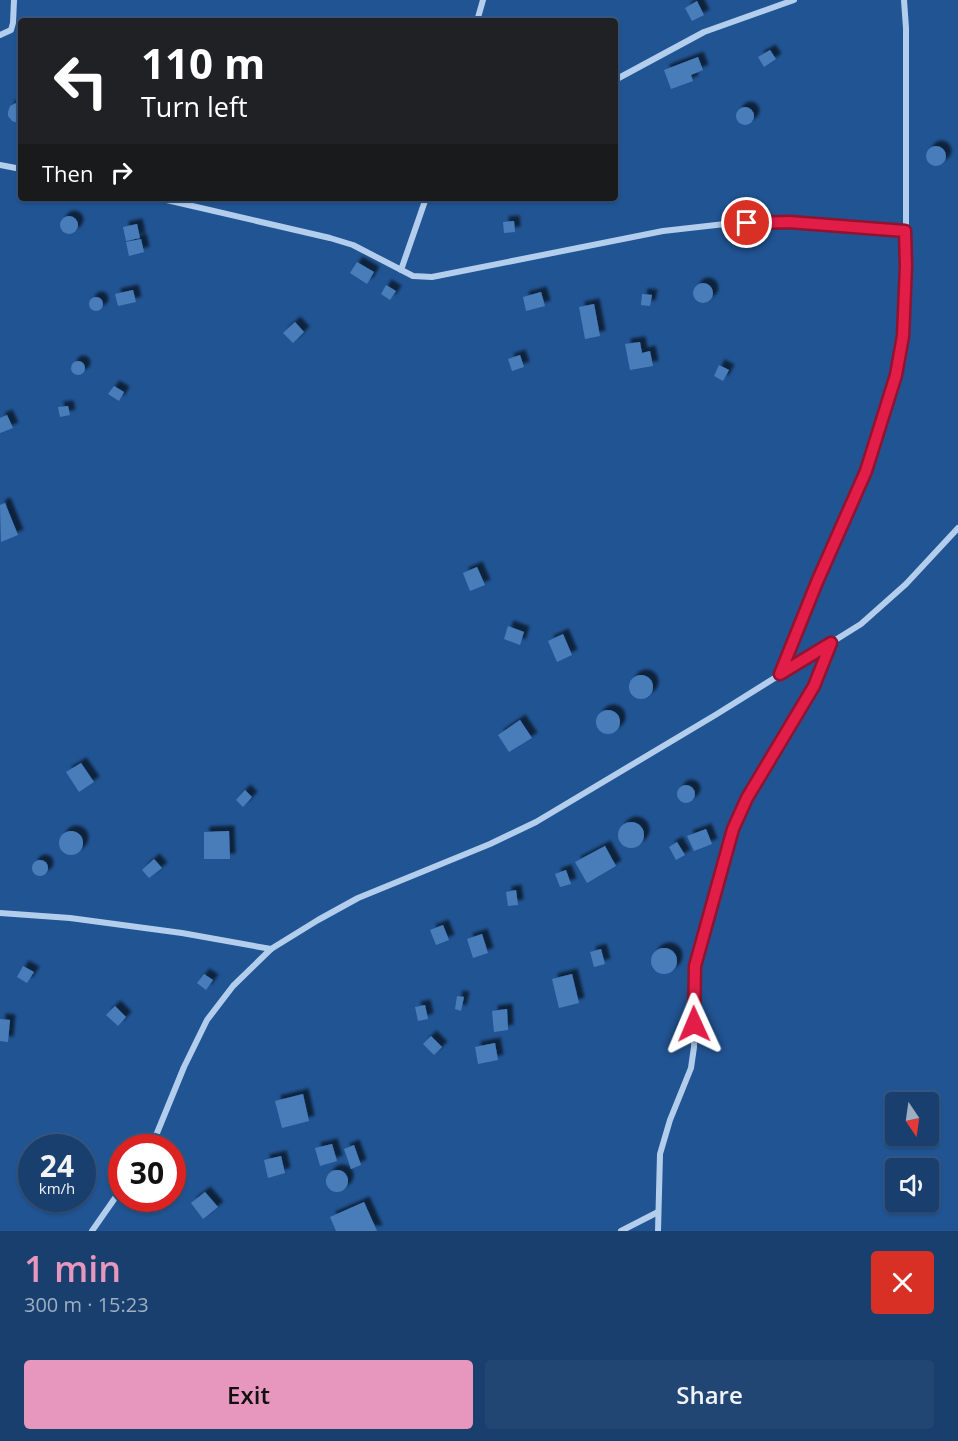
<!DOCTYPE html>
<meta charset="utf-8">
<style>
:root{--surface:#193f6e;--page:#224673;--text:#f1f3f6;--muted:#9fafc2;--line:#375881;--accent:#e797bd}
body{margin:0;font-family:"Open Sans",sans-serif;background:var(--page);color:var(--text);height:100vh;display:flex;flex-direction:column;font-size:22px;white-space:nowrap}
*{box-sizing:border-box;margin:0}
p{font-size:20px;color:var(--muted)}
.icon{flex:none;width:33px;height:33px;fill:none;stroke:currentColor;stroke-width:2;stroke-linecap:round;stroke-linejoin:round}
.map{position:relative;height:1231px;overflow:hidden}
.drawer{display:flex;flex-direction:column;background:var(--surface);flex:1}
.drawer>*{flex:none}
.hud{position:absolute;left:18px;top:18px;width:600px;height:183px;border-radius:6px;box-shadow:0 2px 4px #0004,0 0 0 2px var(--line);background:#202124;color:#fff;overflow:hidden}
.needle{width:39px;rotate:167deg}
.buttons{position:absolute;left:885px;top:1092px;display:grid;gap:12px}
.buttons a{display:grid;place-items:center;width:54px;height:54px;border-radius:6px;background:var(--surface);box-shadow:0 2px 4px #0004,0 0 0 2px var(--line);font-size:30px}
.speed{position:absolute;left:18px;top:1134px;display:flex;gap:12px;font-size:30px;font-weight:700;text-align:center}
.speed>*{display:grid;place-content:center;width:78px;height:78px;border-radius:50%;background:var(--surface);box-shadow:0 2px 4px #0004,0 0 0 2px var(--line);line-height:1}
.speed small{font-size:15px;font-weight:400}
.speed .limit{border:9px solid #d22;background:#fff;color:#111}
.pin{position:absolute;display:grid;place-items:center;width:51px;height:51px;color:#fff;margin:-26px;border:3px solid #fff;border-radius:50%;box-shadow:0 2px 6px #0007}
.me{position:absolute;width:66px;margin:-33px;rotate:359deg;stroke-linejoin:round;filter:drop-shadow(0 0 4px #0008)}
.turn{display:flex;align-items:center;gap:21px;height:126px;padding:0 24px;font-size:27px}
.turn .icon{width:78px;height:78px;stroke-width:2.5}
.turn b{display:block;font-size:42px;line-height:51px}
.then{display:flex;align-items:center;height:57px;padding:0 24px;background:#0003;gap:12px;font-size:22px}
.round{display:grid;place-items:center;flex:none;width:63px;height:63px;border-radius:6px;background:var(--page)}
.headline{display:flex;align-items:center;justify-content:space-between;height:102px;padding:0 24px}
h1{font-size:36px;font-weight:600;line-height:45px;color:var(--accent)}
.action{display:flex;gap:12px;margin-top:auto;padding:12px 24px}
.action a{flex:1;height:69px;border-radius:6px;background:var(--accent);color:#111;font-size:24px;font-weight:600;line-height:69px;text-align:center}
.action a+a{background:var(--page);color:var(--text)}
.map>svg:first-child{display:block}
.building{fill:#4a7db9;filter:url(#shadow)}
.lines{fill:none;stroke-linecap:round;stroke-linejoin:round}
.minor{stroke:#b3ceed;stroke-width:6}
.route-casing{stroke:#92132f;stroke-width:15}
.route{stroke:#e11d48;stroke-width:10}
</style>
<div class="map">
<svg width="958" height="1231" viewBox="0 0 958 1231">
<defs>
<filter id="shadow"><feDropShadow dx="5.5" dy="-5.5" stdDeviation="1.5" flood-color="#0009"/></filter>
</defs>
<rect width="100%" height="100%" fill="#215493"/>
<g class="building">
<path d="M697 1 704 15 692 21 685 8Z"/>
<path d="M770 50 776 59 764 67 758 57Z"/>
<path d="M698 57 703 70 691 75 693 81 671 89 664 70Z"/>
<path d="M16 103H21V122L18 123 12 121 8 116V112L10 106Z"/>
<circle cx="745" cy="116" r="9"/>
<circle cx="936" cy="156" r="10"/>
<circle cx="69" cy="225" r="9"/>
<path d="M514 221 515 232 504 233 503 222Z"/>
<path d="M137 224 140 238 126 241 123 227Z"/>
<path d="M141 239 144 252 129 256 126 242Z"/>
<path d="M357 262 374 272 367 284 350 273Z"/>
<circle cx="703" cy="293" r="10"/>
<path d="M386 285 396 291 390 300 381 294Z"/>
<path d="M133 290 136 302 118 306 115 294Z"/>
<path d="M541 292 545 306 526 311 523 297Z"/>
<path d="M642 294 652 295 650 306 641 305Z"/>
<circle cx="96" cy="304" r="7"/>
<path d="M594 304 600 336 585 339 579 307Z"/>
<path d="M295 322 304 332 293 343 283 333Z"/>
<path d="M640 342 642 353 650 351 653 366 630 370 625 344Z"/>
<path d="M520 355 524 367 512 371 508 359Z"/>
<circle cx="78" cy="368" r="7"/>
<path d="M719 365 729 370 723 381 714 376Z"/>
<path d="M114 386 124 392 119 401 108 394Z"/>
<path d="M68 406 70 415 60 417 58 407Z"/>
<path d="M7 415 13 428 0 433V418Z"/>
<path d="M5 503 18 535 1 542 0 505Z"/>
<path d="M477 567 485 585 470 591 463 573Z"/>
<path d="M508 626 524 632 520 645 504 639Z"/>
<path d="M563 634 572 655 557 662 548 641Z"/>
<circle cx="641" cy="687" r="12"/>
<circle cx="608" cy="722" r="12"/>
<path d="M520 720 532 738 509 752 498 735Z"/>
<path d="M81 763 94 782 79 792 66 772Z"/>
<circle cx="686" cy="794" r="9"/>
<path d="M245 790 252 797 243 807 236 800Z"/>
<circle cx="631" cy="835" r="13"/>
<path d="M706 829 712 844 694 851 687 836Z"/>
<circle cx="71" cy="843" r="12"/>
<path d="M229 831 230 859H204V832Z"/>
<path d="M677 842 685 855 676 860 669 847Z"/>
<path d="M605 846 616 866 587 883 575 862Z"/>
<path d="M154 859 162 868 149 878 142 870Z"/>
<circle cx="40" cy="868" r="8"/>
<path d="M566 870 571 884 560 887 555 874Z"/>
<path d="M516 890 518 905 508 906 506 892Z"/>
<path d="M443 925 449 940 436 945 430 930Z"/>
<path d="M482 934 488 953 473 958 467 939Z"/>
<circle cx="664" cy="961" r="13"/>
<path d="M601 949 605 964 594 967 590 952Z"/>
<path d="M23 966 34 972 27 983 17 977Z"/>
<path d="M204 974 213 980 206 990 197 983Z"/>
<path d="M572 974 579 1003 559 1008 552 979Z"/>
<path d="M457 996 464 997 461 1011 455 1009Z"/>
<path d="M425 1005 428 1019 418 1021 415 1007Z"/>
<path d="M115 1006 126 1017 118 1026 106 1015Z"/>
<path d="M507 1009 508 1030 494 1032 492 1011Z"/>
<path d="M0 1019 10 1020 8 1042 0 1041Z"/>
<path d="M431 1036 442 1047 434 1055 423 1044Z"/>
<path d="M495 1043 498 1060 478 1064 475 1047Z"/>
<path d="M303 1094 309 1121 282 1128 275 1101Z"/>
<path d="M332 1144 337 1161 320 1166 315 1148Z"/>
<path d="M354 1145 361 1165 351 1169 344 1149Z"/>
<path d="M281 1156 285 1173 268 1178 264 1160Z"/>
<circle cx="337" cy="1181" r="11"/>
<path d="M205 1192 218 1207 203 1219 191 1203Z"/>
<path d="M364 1202 377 1231H336L330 1217Z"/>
</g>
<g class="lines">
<g class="minor">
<path d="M477 21 483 0"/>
<path d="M0 35 11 30 13 23 14 0"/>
<path d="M615 80 704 32 794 0"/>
<path d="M0 165 21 169"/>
<path d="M158 198 330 238 353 245 413 276 432 277 663 231 725 224 789 222 905 231"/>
<path d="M401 270 426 198"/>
<path d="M780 674 817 582 866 471 896 375 903 336 906 266V28L904 0"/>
<path d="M0 913 70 918 182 933 271 949"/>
<path d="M148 1148 157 1133 184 1067 207 1020 233 986 271 949 318 920 358 898 490 844 536 822 717 714 861 624 906 584 958 528"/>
<path d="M92 1231 122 1188"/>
<path d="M621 1231 658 1212"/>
<path d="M658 1231 660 1154 670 1120 691 1068 694 1047 695 966 733 829 747 798 815 686 831 643"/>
</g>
</g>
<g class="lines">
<g class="route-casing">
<path id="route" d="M694 1024 695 966 733 829 747 798 814 686 831 643 780 674 817 582 866 471 896 375 903 336 906 266 905 231 789 222 747 223"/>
</g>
<use href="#route" class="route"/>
</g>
</svg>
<div class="buttons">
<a><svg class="needle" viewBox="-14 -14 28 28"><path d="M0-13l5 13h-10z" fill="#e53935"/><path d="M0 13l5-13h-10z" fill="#9fafc2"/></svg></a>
<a><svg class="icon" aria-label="sound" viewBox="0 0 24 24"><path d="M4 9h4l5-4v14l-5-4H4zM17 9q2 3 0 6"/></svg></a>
</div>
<div class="speed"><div>24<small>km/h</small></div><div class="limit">30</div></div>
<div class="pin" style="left:747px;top:223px;background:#d93025"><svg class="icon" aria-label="arrive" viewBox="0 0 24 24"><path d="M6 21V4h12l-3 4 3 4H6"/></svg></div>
<svg class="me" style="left:694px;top:1024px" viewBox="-20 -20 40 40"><path d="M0-17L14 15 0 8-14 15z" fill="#e11d48" stroke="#fff" stroke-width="4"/></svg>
<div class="hud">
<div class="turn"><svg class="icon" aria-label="left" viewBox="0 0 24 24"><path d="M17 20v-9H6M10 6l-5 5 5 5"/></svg><div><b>110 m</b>Turn left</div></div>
<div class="then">Then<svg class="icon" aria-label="right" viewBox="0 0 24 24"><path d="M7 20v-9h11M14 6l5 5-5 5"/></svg></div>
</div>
</div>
<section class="drawer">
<div class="headline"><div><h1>1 min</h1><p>300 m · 15:23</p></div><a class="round" style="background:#d93025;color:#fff"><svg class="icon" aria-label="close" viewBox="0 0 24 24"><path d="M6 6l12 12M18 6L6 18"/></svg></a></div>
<div class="action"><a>Exit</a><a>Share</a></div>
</section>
